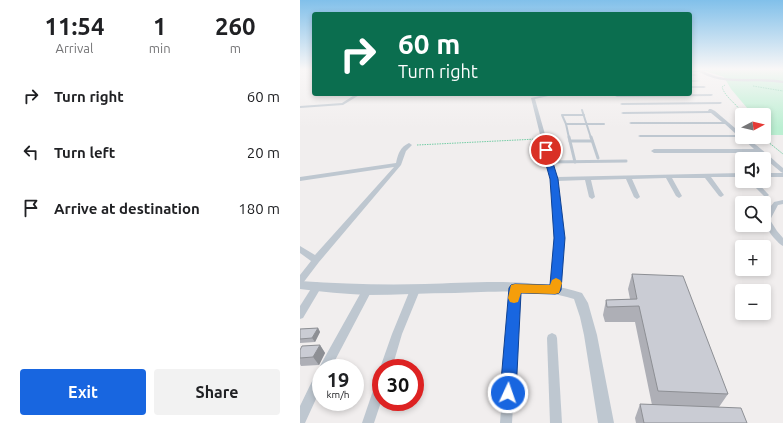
<!DOCTYPE html>
<meta charset="utf-8">
<style>
:root{--surface:#fff;--page:#f2f2f2;--text:#202124;--muted:#757577;--accent:#1866e0}
body{margin:0;font-family:Ubuntu,sans-serif;background:var(--page);color:var(--text);height:100vh;display:flex;flex-direction:column;font-size:15px;white-space:nowrap}
*{box-sizing:border-box;margin:0}
p{font-size:13px;color:var(--muted)}
.icon{flex:none;width:22px;height:22px;fill:none;stroke:currentColor;stroke-width:2;stroke-linecap:round;stroke-linejoin:round}
.map{position:relative;flex:1;overflow:hidden}
.details{display:flex;flex-direction:column;background:var(--surface);width:300px}
.details>*{flex:none}
.banner{position:absolute;left:12px;top:12px;width:380px;height:84px;border-radius:4px;box-shadow:0 2px 6px #0003;background:#0b6e4f;color:#fff;overflow:hidden}
.needle{width:26px;rotate:83deg}
.tools{position:absolute;left:435px;top:108px;display:grid;gap:8px}
.tools a{display:grid;place-items:center;width:36px;height:36px;border-radius:4px;background:var(--surface);box-shadow:0 2px 6px #0003;font-size:20px}
.speed{position:absolute;left:12px;top:359px;display:flex;gap:8px;font-size:20px;font-weight:700;text-align:center}
.speed>*{display:grid;place-content:center;width:52px;height:52px;border-radius:50%;background:var(--surface);box-shadow:0 2px 6px #0003;line-height:1}
.speed small{font-size:10px;font-weight:400}
.speed .limit{border:6px solid #d22;background:#fff;color:#111}
.pin{position:absolute;display:grid;place-items:center;width:34px;height:34px;color:#fff;margin:-17px;border:2px solid #fff;border-radius:50%;box-shadow:0 1px 4px #0007}
.me{position:absolute;width:44px;margin:-22px;rotate:3deg;stroke-linejoin:round;filter:drop-shadow(0 0 3px #0008)}
.turn{display:flex;align-items:center;gap:14px;height:84px;padding:0 20px;font-size:18px}
.turn .icon{width:52px;height:52px;stroke-width:2.5}
.turn b{display:block;font-size:28px;line-height:34px}
.eta{display:flex;justify-content:space-evenly;align-items:center;height:68px;text-align:center}
.eta b{font-size:24px;font-weight:600;line-height:28px}
.primary-button{display:flex;gap:8px;margin-top:auto;padding:8px 20px}
.primary-button a{flex:1;height:46px;border-radius:4px;background:var(--accent);color:#fff;font-size:16px;font-weight:600;line-height:46px;text-align:center}
.primary-button a+a{background:var(--page);color:var(--text)}
ul{padding:0;list-style:none}
li{display:flex;align-items:center;gap:12px;height:56px;padding:0 20px}
li div{flex:1}
li b{display:block;font-size:15px}
li em{font-style:normal}
main{display:flex;flex:1;min-height:0}
.map>svg:first-child{display:block}
.green{fill:#bbefd2}
.lines{fill:none;stroke-linecap:round;stroke-linejoin:round}
.stream{stroke:#88d2ec;stroke-width:1}
.path{stroke:#73cda5;stroke-width:1;stroke-dasharray:1.5 1;stroke-linecap:butt}
.service-far1{stroke:#bec7d0;stroke-width:2}
.service{stroke:#bec7d0;stroke-width:3}
.minor{fill:#bec7d0;fill-rule:evenodd}
.tertiary{fill:#bec7d0;fill-rule:evenodd}
.wall{fill:#aeafb6}
.shaded-wall{fill:#8d8f94}
.building{fill:#caccd4;stroke:#8d8f94}
.route{fill:#1866e0;stroke:#104292}
.slow{fill:#f59e0b}
</style>
<main>
<section class="details">
<div class="eta">
<div><b>11:54</b><p>Arrival</p></div>
<div><b>1</b><p>min</p></div>
<div><b>260</b><p>m</p></div>
</div>
<ul>
<li><svg class="icon" aria-label="right" viewBox="0 0 24 24"><path d="M7 20v-9h11M14 6l5 5-5 5"/></svg><div><b>Turn right</b></div><em>60 m</em></li>
<li><svg class="icon" aria-label="left" viewBox="0 0 24 24"><path d="M17 20v-9H6M10 6l-5 5 5 5"/></svg><div><b>Turn left</b></div><em>20 m</em></li>
<li><svg class="icon" aria-label="arrive" viewBox="0 0 24 24"><path d="M6 21V4h12l-3 4 3 4H6"/></svg><div><b>Arrive at destination</b></div><em>180 m</em></li>
</ul>
<div class="primary-button"><a>Exit</a><a>Share</a></div>
</section>
<div class="map">
<svg width="483" height="423" viewBox="0 0 483 423">
<rect width="100%" height="100%" fill="#f1eeee"/>
<path class="green" d="M426 69H483V135H470L464 128V115H453L431 89 424 77 405 71Z"/>
<g class="lines">
<path class="stream" d="M390 72 420 69"/>
<g class="path">
<path d="M425 85 422 87C426 99 438 104 443 115"/>
<path d="M453 86 483 91"/>
<path d="M462 137 483 154"/>
<path d="M117 145 237 139"/>
</g>
<g class="service-far1">
<path d="M282 110 291 138"/>
<path d="M266 124 262 115H284"/>
<path d="M269 138 266 124H304"/>
</g>
<g class="service">
<path d="M269 137 275 162"/>
<path d="M291 137 298 158"/>
<path d="M270 141H292"/>
<path d="M250 162 326 161"/>
</g>
<g class="minor">
<path d="M395 69C402 69 411 76 419 77 440 81 462 77 483 81V83C454 78 420 88 395 69Z"/>
<path d="M390 74 399 75 390 76Z"/>
<path d="M390 80 401 81 390 82Z"/>
<path d="M390 86H404L406 87 404 88H390Z"/>
<path d="M56 94H61L43 105 0 108V106L42 103Z"/>
<path d="M249 94H257L235 99 257 177 442 173V177H411L424 195 421 197 419 196 405 178H372L382 196 379 198 376 196 366 178 332 179 340 197 337 199 334 197 326 179 291 180 295 197 292 199 289 197 285 180 257 181 264 238 260 290 258 293 255 294 252 293 250 290 256 238 251 179 231 98Z"/>
<path d="M412 94 413 95 411 96 317 97 315 96 317 95Z"/>
<path d="M421 102 422 103 420 104 322 105 320 104 322 103Z"/>
<path d="M409 109H411L415 111 442 134V137C450 137 475 162 483 168V173L481 172 458 153H354L351 151 354 149H454L441 137H340L338 136 340 135H437L425 124H331L329 123 331 122H422L411 113 323 114 321 113 323 112 408 111Z"/>
<path d="M109 143 112 145 106 151 101 165 19 262 3 283 0 284V275L11 261 0 253V246L15 255 94 167 0 181V177L96 163C98 154 100 147 109 143Z"/>
<rect x="464" y="173" width="19" height="4"/>
<path d="M449 181H456L468 194 469 195 468 196H464Z"/>
<path d="M483 200V204L478 205 470 220 477 231 483 238V246C477 243 462 225 464 218 465 213 471 206 474 202Z"/>
<path d="M17 282 20 284 22 286 3 318 0 319V306L14 284Z"/>
<path d="M215 284 218 285 220 288 212 423H200L210 288 212 285Z"/>
<path d="M67 286 70 287 72 290 31 368H21V388L5 423H0V406L17 371 20 370 19 368 21 364 64 287Z"/>
<path d="M115 286 118 287 120 290 102 334 92 368H81V370L80 368 92 334 110 290 112 287Z"/>
<path d="M252 333 256 335 257 338 262 423H250L247 338 248 335Z"/>
<path d="M81 377V402L74 423H62L77 379Z"/>
</g>
<path class="tertiary" d="M0 281C42 284 83 285 125 284 174 283 236 277 282 293L288 303 297 335 314 423H298L284 335 280 317 274 299C241 288 190 292 155 293 126 293 96 295 67 295 45 294 22 292 0 289Z"/>
</g>
<g class="wall">
<path d="M332 274 428 394 419 407 447 423H336L335 418 340 404 352 405 335 322H305L303 315 306 300 330 299 328 289Z"/>
<path d="M18 328 20 332 15 342 0 343V329Z"/>
<path d="M20 345 25 353 19 365 1 366 0 364V350Z"/>
</g>
<g class="shaded-wall">
<path d="M18 328 20 332 15 342 12 338Z"/>
<path d="M20 345 25 353 19 365 13 357Z"/>
</g>
<g class="building">
<path d="M332 274 383 276 428 394 358 391 339 306 307 307 306 300 337 299Z"/>
<path d="M18 328 12 338 0 339V329Z"/>
<path d="M20 345 13 357 0 358V350L2 346Z"/>
<path d="M340 404 441 408 447 423H344Z"/>
</g>
<linearGradient id="sky" x2="0" y2="1"><stop stop-color="#81c0ea"/><stop offset="0.54" stop-color="#f9f7f7"/><stop offset="1" stop-color="#f9f7f7" stop-opacity="0"/></linearGradient>
<rect width="483" height="128" fill="url(#sky)"/>
<path class="route" d="M246 148 249 150 258 179 265 238 261 290 259 293 255 294 221 293 216 393 214 399 208 401 203 399 200 393 209 288 211 285 215 284 250 285 254 238 250 179 242 150Z"/>
<path class="slow" d="M256 278 260 280 262 283 259 293 255 294 221 293 218 302 214 303 210 302 208 298 211 285 215 284 250 285 252 280Z"/>
</svg>
<div class="tools">
<a><svg class="needle" viewBox="-14 -14 28 28"><path d="M0-13l5 13h-10z" fill="#e53935"/><path d="M0 13l5-13h-10z" fill="#757577"/></svg></a>
<a><svg class="icon" aria-label="sound" viewBox="0 0 24 24"><path d="M4 9h4l5-4v14l-5-4H4zM17 9q2 3 0 6"/></svg></a>
<a><svg class="icon" aria-label="search" viewBox="0 0 24 24"><circle cx="10" cy="10" r="6"/><path d="M15 15l6 6"/></svg></a>
<a>+</a>
<a>−</a>
</div>
<div class="speed"><div>19<small>km/h</small></div><div class="limit">30</div></div>
<div class="pin" style="left:246px;top:150px;background:#d93025"><svg class="icon" aria-label="arrive" viewBox="0 0 24 24"><path d="M6 21V4h12l-3 4 3 4H6"/></svg></div>
<svg class="me" style="left:208px;top:393px" viewBox="-20 -20 40 40"><circle r="17" fill="#1866e0" stroke="#fff" stroke-width="3"/><path d="M0-11L8 9 0 5-8 9z" fill="#fff"/></svg>
<div class="banner">
<div class="turn"><svg class="icon" aria-label="right" viewBox="0 0 24 24"><path d="M7 20v-9h11M14 6l5 5-5 5"/></svg><div><b>60 m</b>Turn right</div></div>
</div>
</div>
</main>
